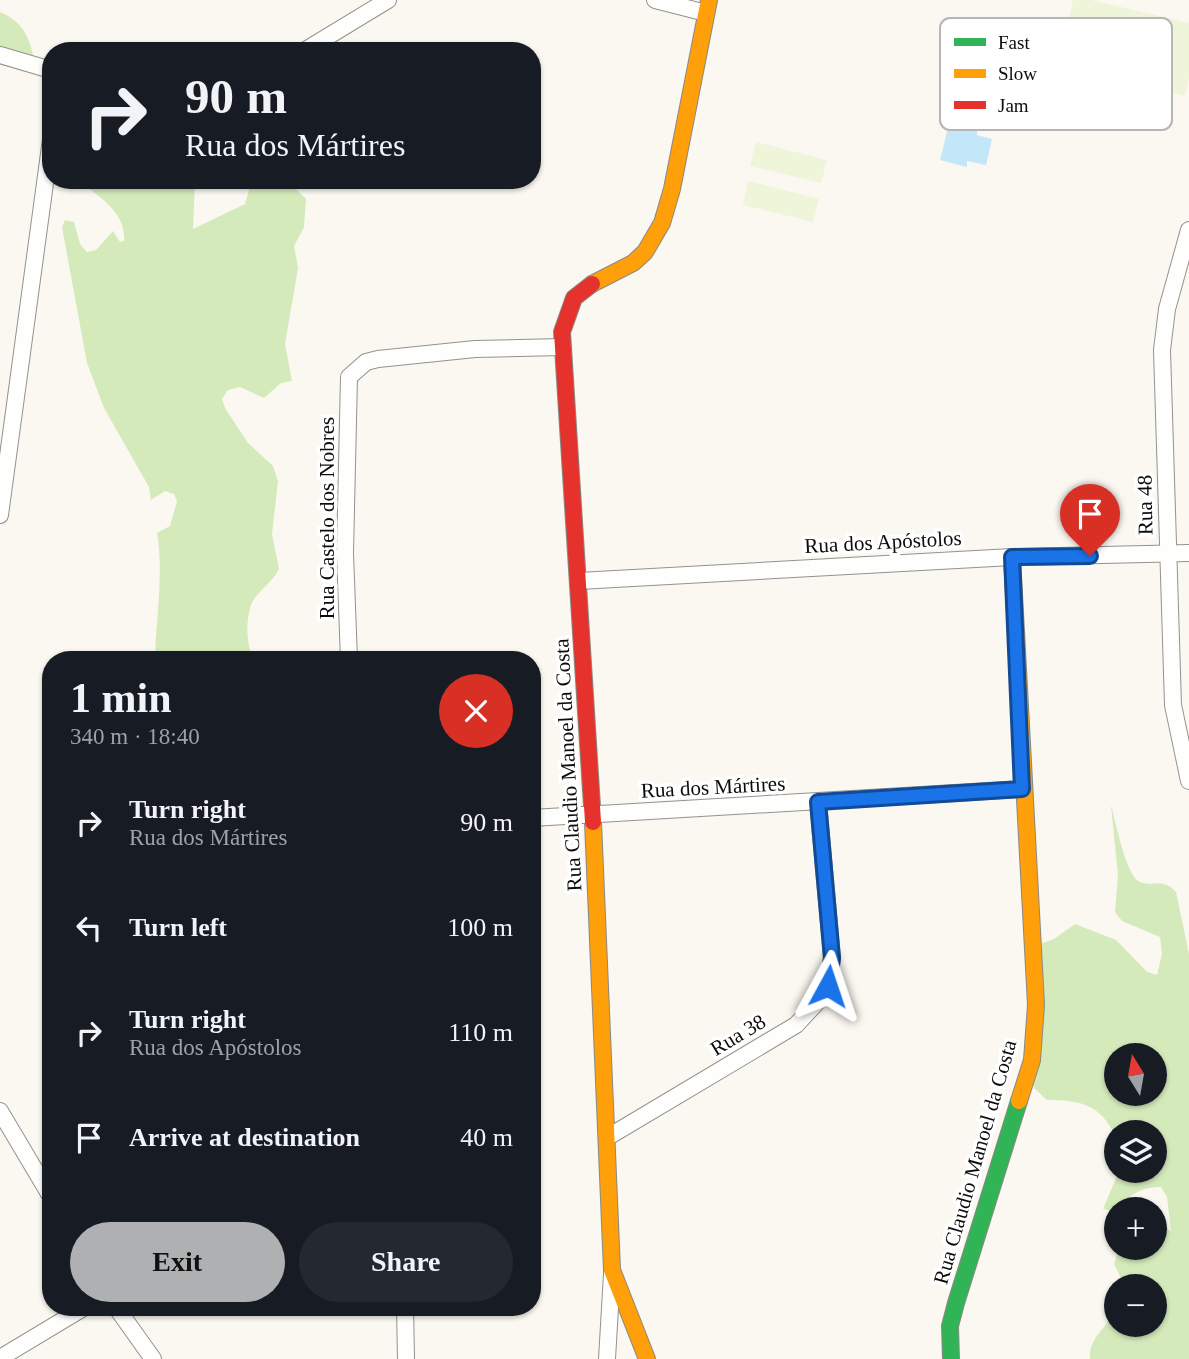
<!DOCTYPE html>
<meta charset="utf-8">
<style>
:root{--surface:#171b24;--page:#242831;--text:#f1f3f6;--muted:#9ea1a6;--accent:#afb0b1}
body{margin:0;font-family:Georgia,serif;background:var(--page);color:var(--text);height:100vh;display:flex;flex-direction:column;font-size:26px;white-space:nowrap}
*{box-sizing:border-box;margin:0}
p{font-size:23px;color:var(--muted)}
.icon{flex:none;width:38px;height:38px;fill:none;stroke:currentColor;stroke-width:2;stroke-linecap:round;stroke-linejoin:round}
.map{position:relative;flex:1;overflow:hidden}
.drawer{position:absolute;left:42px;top:651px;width:499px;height:665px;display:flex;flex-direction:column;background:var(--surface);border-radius:28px;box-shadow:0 2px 5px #0004}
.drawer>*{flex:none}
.top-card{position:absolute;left:42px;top:42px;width:499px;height:147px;border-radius:28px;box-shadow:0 2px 5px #0004;background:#171b24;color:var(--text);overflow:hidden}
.needle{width:46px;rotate:349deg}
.fabs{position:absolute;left:1104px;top:1043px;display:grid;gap:14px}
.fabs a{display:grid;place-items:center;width:63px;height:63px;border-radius:50%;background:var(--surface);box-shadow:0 2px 5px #0004;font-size:35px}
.pin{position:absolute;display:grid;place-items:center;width:60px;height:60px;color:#fff;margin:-72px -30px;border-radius:50% 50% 50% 0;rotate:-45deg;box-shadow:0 0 7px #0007}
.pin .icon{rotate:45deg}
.me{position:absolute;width:77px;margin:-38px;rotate:5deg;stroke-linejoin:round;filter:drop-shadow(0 0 5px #0008)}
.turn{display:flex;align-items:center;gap:24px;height:147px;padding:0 28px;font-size:32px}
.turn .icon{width:91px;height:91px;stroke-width:2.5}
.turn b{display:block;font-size:49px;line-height:60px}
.round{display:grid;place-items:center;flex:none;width:74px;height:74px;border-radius:37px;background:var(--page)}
.headline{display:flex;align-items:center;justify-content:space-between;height:119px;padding:0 28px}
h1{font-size:42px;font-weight:800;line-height:52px}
.button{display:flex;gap:14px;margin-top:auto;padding:14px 28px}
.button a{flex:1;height:80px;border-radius:42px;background:var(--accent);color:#111;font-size:28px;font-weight:800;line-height:80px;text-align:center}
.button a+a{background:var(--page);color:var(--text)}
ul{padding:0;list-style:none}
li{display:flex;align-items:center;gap:21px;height:105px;padding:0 28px}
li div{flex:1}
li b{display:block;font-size:26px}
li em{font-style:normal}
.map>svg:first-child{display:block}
.forest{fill:#d4eabb;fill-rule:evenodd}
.pitch{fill:#eef5d8}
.water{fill:#c3e6f8}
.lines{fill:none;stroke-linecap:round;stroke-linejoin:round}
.street-casing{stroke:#93928f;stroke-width:18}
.fast-casing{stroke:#8a8985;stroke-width:18}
.slow-casing{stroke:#8a8985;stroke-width:18}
.jam-casing{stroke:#8a8985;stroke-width:18}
.street{stroke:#fefefd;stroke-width:16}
.fast{stroke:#30b455;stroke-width:16}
.slow{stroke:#ff9f0a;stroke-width:16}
.jam{stroke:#e5322d;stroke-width:16}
.route-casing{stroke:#114b97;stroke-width:18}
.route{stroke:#1a73e8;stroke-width:12}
.labels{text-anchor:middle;stroke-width:7;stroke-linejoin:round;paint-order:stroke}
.street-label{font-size:21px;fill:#0c0c0c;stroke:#fff}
.key{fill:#fff;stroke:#b6b6b6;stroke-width:2}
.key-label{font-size:19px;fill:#0c0c0c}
</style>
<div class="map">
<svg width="1189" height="1359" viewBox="0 0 1189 1359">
<rect width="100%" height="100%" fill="#faf8f0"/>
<g class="forest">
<path d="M0 12C21 21 28 34 33 55L15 60 0 58Z"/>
<path d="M79 180H195L193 229 245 204 252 180H293L294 187 306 199 304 227 294 246 298 268 285 344 292 381 281 383 264 398 240 387 228 390 222 399 225 408 248 443 273 466 278 481 272 534 279 569C273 582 256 592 251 605 246 619 245 649 256 660H155C156 618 164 572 157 533L170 526 177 501 174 494 165 491 151 500 149 487 104 408 87 363 62 227 65 220 74 222 80 244 87 252 96 250 113 231 120 242 124 241C126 211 99 198 79 180Z"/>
<path d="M1111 805C1115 819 1126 877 1140 882 1154 887 1164 878 1176 892L1189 954V1359H1090C1088 1339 1107 1327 1116 1310V1325H1155V1286H1125L1114 1264 1119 1248H1155V1222L1171 1231 1167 1197 1161 1187C1139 1187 1129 1196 1114 1211L1103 1209 1119 1171H1155V1132H1116V1137C1100 1104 1081 1100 1047 1100L1034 1088 1030 1063 1040 944 1054 939 1075 924 1116 940 1147 972 1157 975 1162 954 1160 937 1122 921 1115 912 1118 875ZM1116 1055H1155V1094H1116Z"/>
</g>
<g class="pitch">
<path d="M1073 0H1091L1189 23V78L1185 96 1057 66Z"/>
<path d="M756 142 827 160 821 183 750 166Z"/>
<path d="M748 181 819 199 813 222 743 205Z"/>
</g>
<path class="water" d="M950 120 977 127V135L992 139 986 165 967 161V167L940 160Z"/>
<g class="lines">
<g class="street-casing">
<g id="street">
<path d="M655 0 706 13"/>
<path d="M304 51 388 0"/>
<path d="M0 55 51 70"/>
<path d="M1189 230 1167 309 1162 350 1173 705 1189 781"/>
<path d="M0 515 51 139"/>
<path d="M579 581 1012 557 1189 553"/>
<path d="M349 660 345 553 349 377 366 362 378 359 475 349 563 347"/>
<path d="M532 818 1022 789"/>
<path d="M0 1111 51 1197"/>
<path d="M608 1137 796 1025 821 998 828 986 832 958 818 802"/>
<path d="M116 1307 153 1359"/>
<path d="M405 1307 406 1359"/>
<path d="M0 1358 85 1307"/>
<path d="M607 1359 612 1274"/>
</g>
</g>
<g class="fast-casing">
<path id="fast" d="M951 1359 950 1326 956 1303 1019 1101"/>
</g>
<g class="slow-casing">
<g id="slow">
<path d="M592 284 633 263 645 252 662 223 672 189 709 0"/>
<path d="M1012 557 1036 1005 1032 1060 1019 1101"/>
<path d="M593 822 612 1270 647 1359"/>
</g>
</g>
<g class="jam-casing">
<path id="jam" d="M592 284 574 298 562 332 593 822"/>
</g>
<use href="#street" class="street"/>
<use href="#fast" class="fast"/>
<use href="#slow" class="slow"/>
<use href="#jam" class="jam"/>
</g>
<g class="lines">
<g class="route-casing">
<path id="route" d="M828 986 832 958 818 802 1022 789 1012 557 1090 556"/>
</g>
<use href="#route" class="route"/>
</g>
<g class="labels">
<g class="street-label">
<text transform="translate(1145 505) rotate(-91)" y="7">Rua 48</text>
<text transform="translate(327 518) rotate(-90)" y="7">Rua Castelo dos Nobres</text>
<text transform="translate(883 542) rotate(-3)" y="7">Rua dos Apóstolos</text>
<text transform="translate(568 765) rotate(-93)" y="7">Rua Claudio Manoel da Costa</text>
<text transform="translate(713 787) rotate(-3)" y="7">Rua dos Mártires</text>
<text transform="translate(738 1035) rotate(-31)" y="7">Rua 38</text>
<text transform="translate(975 1162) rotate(-74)" y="7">Rua Claudio Manoel da Costa</text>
</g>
</g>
<rect x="940" y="18" width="232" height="112" rx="10" class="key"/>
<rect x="954" y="38" width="32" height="8" fill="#30b455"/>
<rect x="954" y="69" width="32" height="9" fill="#ff9f0a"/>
<rect x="954" y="101" width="32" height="8" fill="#e5322d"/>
<g class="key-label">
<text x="998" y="49">Fast</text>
<text x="998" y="80">Slow</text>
<text x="998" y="112">Jam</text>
</g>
</svg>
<div class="fabs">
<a><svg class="needle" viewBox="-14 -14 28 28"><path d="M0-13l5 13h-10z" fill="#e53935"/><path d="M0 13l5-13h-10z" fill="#9ea1a6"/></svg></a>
<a><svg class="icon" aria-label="layers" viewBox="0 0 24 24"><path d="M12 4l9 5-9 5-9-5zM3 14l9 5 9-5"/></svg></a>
<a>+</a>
<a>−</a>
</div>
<div class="pin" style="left:1090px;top:556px;background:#d93025"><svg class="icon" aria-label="arrive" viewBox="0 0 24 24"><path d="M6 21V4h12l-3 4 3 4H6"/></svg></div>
<svg class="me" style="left:828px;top:986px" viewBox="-20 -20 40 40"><path d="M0-17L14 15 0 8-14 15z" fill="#1a73e8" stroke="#fff" stroke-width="4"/></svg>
<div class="top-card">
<div class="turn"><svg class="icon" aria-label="right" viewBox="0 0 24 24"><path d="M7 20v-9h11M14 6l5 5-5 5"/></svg><div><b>90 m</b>Rua dos Mártires</div></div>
</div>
<section class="drawer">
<div class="headline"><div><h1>1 min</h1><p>340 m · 18:40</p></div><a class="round" style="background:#d93025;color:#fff"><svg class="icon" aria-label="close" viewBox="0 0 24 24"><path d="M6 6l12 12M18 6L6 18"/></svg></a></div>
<ul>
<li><svg class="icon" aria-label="right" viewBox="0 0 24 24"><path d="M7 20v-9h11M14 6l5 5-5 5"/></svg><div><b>Turn right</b><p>Rua dos Mártires</p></div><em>90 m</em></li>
<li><svg class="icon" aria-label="left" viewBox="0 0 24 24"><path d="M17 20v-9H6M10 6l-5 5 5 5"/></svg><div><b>Turn left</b></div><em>100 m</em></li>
<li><svg class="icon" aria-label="right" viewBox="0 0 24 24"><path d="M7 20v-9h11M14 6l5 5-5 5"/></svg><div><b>Turn right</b><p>Rua dos Apóstolos</p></div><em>110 m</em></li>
<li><svg class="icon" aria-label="arrive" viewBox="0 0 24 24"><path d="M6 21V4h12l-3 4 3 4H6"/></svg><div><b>Arrive at destination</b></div><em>40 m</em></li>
</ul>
<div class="button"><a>Exit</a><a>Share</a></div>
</section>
</div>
